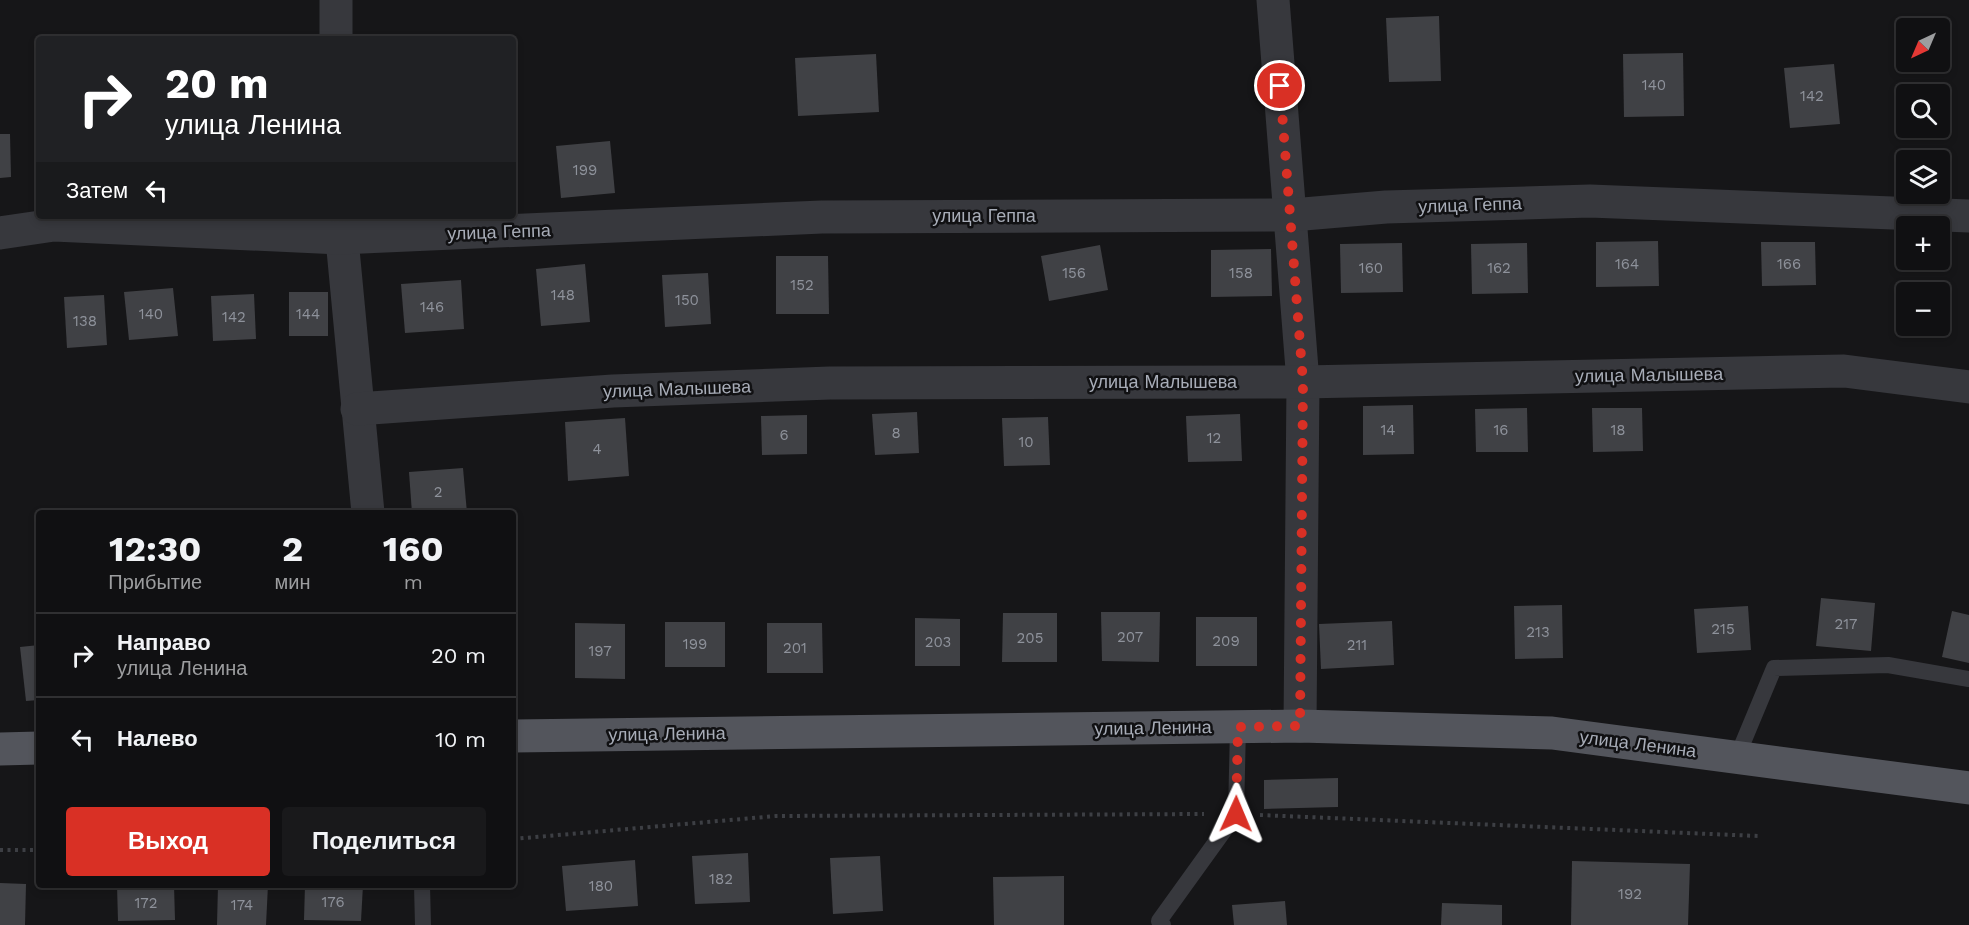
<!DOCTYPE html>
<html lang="ru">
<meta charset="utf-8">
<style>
:root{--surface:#101012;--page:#19191b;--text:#f1f3f6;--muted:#9c9d9f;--line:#303032;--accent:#d93025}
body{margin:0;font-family:"Work Sans",sans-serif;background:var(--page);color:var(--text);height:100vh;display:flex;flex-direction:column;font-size:22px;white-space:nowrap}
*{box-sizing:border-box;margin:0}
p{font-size:20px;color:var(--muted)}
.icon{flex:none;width:33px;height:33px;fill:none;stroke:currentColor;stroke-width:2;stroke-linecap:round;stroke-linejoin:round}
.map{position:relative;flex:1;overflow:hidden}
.sheet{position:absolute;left:36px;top:510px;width:480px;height:378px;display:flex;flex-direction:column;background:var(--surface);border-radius:6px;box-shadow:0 3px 9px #0003,0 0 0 2px var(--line)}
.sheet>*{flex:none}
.banner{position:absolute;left:36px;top:36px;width:480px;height:183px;border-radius:6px;box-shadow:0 3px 9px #0003,0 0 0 2px var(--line);background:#202124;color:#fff;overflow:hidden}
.needle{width:39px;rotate:224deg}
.tools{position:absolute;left:1896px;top:18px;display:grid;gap:12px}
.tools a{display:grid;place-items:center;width:54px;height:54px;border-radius:6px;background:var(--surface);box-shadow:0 3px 9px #0003,0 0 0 2px var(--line);font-size:30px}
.pin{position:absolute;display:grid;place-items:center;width:51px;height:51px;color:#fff;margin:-26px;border:3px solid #fff;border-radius:50%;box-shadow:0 2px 6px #0007}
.me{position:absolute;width:66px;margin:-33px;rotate:1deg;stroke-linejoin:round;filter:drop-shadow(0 0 4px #0008)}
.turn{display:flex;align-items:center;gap:21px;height:126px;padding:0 30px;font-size:27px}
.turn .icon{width:78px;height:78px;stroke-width:2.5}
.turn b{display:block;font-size:42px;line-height:51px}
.then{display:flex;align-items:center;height:57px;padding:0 30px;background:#0003;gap:12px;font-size:22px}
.eta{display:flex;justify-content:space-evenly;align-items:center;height:102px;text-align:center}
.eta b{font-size:36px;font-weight:700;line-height:42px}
.button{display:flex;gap:12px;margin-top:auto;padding:12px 30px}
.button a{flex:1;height:69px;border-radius:6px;background:var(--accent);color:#fff;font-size:24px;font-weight:700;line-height:69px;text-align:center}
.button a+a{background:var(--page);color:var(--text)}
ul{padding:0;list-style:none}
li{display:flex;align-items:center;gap:18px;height:84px;padding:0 30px;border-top:2px solid var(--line)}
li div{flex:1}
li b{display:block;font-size:22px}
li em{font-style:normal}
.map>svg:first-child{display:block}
.building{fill:#404145}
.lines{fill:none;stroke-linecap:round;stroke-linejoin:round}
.path{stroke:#3d3f44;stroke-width:4;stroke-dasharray:3 4.5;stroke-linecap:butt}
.service{stroke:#37383d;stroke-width:16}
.minor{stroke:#37383d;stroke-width:33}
.primary{stroke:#53555c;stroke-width:33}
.route{stroke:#d93025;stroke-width:10;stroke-dasharray:0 18}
.labels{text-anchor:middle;stroke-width:5;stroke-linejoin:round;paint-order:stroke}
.number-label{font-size:15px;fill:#8e929b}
.street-label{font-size:18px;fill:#a8adb8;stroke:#111113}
</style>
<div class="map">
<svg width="1969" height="925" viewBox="0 0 1969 925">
<rect width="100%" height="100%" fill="#161618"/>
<g class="building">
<path d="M1439 16 1441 81 1389 82 1386 18Z"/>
<path d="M1683 53 1684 116 1624 117 1623 54Z"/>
<path d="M876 54 879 112 798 116 795 58Z"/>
<path d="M1834 64 1840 124 1790 128 1784 68Z"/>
<path d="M0 134H10L11 177 0 178Z"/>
<path d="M610 141 615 193 561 198 556 146Z"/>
<path d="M1658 241 1659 286 1596 287V242Z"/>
<path d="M1761 242H1815L1816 285 1762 286Z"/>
<path d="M1402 243 1403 292 1341 293 1340 244Z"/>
<path d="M1527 243 1528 293 1472 294 1471 244Z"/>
<path d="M1100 245 1108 290 1049 301 1041 256Z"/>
<path d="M1271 249 1272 296 1211 297V250Z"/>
<path d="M776 256H828L829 314H776Z"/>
<path d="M585 264 590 322 541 326 536 269Z"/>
<path d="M708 273 711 324 665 327 662 275Z"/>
<path d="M461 280 464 329 405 333 401 284Z"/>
<path d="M173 288 178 336 129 340 124 292Z"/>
<rect x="289" y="292" width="39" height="44"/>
<path d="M254 294 256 339 213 341 211 296Z"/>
<path d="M104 295 107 345 67 348 64 297Z"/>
<path d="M1413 405 1414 454 1363 455V406Z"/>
<path d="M1527 408 1528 452H1476L1475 409Z"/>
<path d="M1592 408H1642L1643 451 1593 452Z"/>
<path d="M917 412 919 453 875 455 872 414Z"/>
<path d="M1240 414 1242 461 1188 462 1186 416Z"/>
<path d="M807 415V454L762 455 761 416Z"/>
<path d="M1048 417 1050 465 1004 466 1002 418Z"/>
<path d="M625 418 629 476 568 481 565 422Z"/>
<path d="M463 468 467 513H412L409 472Z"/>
<path d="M1821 598 1875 603 1871 651 1816 646Z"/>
<path d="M1562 605 1563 658 1515 659 1514 606Z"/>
<path d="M1748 606 1751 650 1697 653 1694 609Z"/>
<path d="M1952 611 1969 615V663L1942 657Z"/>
<path d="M1101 612H1160L1159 662 1102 661Z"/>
<path d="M1003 613H1057V662H1002Z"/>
<rect x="1196" y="617" width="61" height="49"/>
<path d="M915 618 960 619V666H915Z"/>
<path d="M1392 621 1394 665 1321 669 1319 624Z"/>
<rect x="665" y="622" width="60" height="45"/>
<path d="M575 623 625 624V679L575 678Z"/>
<path d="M767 623H822L823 673H767Z"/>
<path d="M39 645V700L26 701 20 647Z"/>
<path d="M1338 778V807L1264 809V780Z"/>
<path d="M748 853 750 902 695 904 692 856Z"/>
<path d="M880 856 883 911 833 914 830 858Z"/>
<path d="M635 860 638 906 566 911 562 866Z"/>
<path d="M1572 861 1690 864 1688 925H1571Z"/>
<path d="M1064 876V925H994L993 877Z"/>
<path d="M0 883 26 884 25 925H0Z"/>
<path d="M117 885H174L175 920 118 921Z"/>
<path d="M218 885H268L266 925H217Z"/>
<path d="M305 885H363L361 921 304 920Z"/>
<path d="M1285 901 1287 925H1234L1232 905Z"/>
<path d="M1442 903 1502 905V925H1441Z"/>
</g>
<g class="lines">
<g class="path">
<path d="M1260 815 1758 836"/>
<path d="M513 839 776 816 1204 814"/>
<path d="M0 850H39"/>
</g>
<g class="service">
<path d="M1737 757 1774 668 1888 665 1969 679"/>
<path d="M422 885 423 925"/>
<path d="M1163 925 1159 921 1236 814 1238 727"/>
</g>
<g class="minor">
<path d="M336 0V39"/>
<path d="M1273 0 1303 382 1300 726"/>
<path d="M340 218 368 513"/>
<path d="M0 233 54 225 340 238 822 217 1292 215 1386 207 1590 201 1969 216"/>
<path d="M357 409 613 391 830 383 1303 382 1844 371 1969 387"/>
</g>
<g class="primary">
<path d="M513 736 1300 726 1552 733 1969 788"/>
<path d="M0 749 39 748"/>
</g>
</g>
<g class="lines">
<path class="route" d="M1236 814 1238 727 1300 726 1303 382 1280 86"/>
</g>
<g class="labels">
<g class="number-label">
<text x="1654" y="90">140</text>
<text x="1812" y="101">142</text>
<text x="585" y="175">199</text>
<text x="1627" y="269">164</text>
<text x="1789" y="269">166</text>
<text x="1371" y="273">160</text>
<text x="1499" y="273">162</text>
<text x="1074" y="278">156</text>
<text x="1241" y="278">158</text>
<text x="802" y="290">152</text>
<text x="563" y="300">148</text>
<text x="687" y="305">150</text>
<text x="432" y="312">146</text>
<text x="151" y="319">140</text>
<text x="308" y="319">144</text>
<text x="234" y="322">142</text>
<text x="85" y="326">138</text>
<text x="1388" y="435">14</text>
<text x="1501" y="435">16</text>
<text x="1618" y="435">18</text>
<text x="896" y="438">8</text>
<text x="784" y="440">6</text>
<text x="1214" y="443">12</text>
<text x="1026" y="447">10</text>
<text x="597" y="454">4</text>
<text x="438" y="497">2</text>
<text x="1846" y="629">217</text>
<text x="1723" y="634">215</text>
<text x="1538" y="637">213</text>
<text x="1130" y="642">207</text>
<text x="1030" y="643">205</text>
<text x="1226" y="646">209</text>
<text x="938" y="647">203</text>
<text x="695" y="649">199</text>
<text x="1357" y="650">211</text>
<text x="795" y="653">201</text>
<text x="600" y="656">197</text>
<text x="721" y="884">182</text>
<text x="601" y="891">180</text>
<text x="1630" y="899">192</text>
<text x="333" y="907">176</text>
<text x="146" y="908">172</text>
<text x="242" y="910">174</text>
</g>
<g class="street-label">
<text transform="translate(1470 205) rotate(-2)" y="6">улица Геппа</text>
<text x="984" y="222">улица Геппа</text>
<text transform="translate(499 232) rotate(-2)" y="6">улица Геппа</text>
<text transform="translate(1649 375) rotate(-1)" y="6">улица Малышева</text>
<text x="1163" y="388">улица Малышева</text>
<text transform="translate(677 389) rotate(-2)" y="6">улица Малышева</text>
<text transform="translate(1153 728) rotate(-1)" y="6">улица Ленина</text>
<text transform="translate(667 734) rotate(-1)" y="6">улица Ленина</text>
<text transform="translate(1638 744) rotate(7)" y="6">улица Ленина</text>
</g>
</g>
</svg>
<div class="tools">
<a><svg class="needle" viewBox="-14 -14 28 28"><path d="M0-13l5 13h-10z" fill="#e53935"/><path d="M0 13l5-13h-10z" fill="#9c9d9f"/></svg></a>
<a><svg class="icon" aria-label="search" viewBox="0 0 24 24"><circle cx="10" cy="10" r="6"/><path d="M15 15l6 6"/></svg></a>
<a><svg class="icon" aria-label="layers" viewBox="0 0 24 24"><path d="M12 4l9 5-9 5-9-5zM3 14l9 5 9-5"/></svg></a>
<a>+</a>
<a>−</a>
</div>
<div class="pin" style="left:1280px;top:86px;background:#d93025"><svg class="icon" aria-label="arrive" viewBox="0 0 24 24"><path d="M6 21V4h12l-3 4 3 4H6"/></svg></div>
<svg class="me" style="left:1236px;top:814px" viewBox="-20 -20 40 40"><path d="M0-17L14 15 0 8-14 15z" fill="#d93025" stroke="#fff" stroke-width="4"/></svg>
<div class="banner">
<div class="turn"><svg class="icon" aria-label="right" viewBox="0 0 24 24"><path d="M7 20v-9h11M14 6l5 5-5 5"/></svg><div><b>20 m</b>улица Ленина</div></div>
<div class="then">Затем<svg class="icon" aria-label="left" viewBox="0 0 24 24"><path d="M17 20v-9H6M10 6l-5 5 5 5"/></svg></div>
</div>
<section class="sheet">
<div class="eta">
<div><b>12:30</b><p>Прибытие</p></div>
<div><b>2</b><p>мин</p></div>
<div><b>160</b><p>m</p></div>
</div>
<ul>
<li><svg class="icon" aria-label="right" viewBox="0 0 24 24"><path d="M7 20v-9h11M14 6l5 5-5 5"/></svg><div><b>Направо</b><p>улица Ленина</p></div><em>20 m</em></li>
<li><svg class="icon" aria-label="left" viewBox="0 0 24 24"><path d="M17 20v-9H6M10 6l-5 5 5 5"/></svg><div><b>Налево</b></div><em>10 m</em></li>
</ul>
<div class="button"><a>Выход</a><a>Поделиться</a></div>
</section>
</div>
